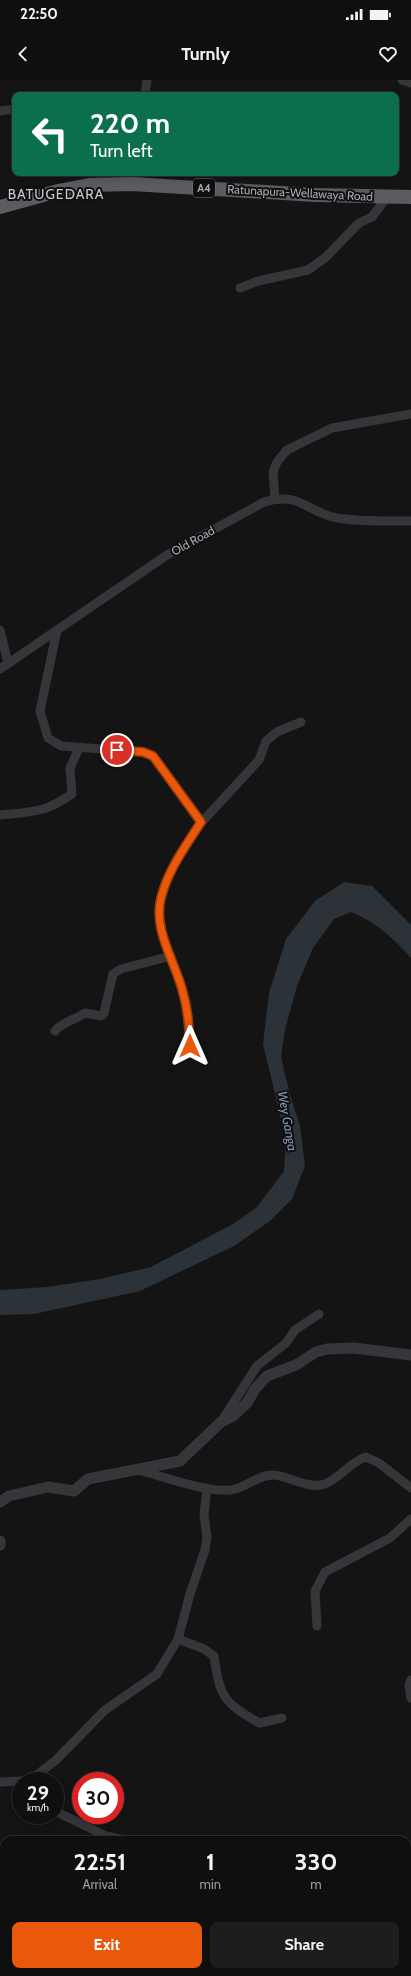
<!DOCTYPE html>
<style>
:root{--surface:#0f0f10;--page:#1d1d1e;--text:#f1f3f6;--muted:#9b9c9f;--line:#2f2f30;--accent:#ea580c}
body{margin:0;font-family:Cabin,sans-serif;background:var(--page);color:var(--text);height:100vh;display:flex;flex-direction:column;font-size:15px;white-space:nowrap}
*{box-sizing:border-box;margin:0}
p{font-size:13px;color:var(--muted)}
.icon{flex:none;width:22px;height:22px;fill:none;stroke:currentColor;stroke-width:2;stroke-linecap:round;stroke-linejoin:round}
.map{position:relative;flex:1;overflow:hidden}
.drawer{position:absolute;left:0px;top:1756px;width:411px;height:140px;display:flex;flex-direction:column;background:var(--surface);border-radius:12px 12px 0 0;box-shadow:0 2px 10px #0003,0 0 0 1px var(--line)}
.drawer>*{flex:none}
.hud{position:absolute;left:12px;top:12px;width:387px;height:84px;border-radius:8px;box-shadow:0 2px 10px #0003,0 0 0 1px var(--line);background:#0b6e4f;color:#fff;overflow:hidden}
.speed{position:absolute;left:12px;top:1692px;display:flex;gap:8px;font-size:20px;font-weight:700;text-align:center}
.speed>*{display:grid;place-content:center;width:52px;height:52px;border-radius:50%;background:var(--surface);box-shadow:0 2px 10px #0003,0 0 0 1px var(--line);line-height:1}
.speed small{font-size:10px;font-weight:400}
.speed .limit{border:6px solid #d22;background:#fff;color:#111}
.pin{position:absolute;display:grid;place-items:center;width:34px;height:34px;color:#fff;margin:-17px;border:2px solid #fff;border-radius:50%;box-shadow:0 1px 4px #0007}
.me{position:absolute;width:44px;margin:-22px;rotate:0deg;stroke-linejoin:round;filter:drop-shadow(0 0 3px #0008)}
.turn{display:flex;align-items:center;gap:14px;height:84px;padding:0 12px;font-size:18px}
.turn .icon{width:52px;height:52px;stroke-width:2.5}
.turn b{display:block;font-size:28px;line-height:34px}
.eta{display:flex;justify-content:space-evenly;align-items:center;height:68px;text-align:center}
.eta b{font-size:24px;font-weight:700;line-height:28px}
.button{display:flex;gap:8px;margin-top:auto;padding:8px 12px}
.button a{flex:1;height:46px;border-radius:8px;background:var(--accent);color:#fff;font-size:16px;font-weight:700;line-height:46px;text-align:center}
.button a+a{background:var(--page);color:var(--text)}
.status{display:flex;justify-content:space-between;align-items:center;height:28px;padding:0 20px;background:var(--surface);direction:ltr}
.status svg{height:11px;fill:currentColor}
header{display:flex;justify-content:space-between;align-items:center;height:52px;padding:0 12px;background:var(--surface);font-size:18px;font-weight:700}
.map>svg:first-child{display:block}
.water{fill:#2b3238}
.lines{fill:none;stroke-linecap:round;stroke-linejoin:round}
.minor{stroke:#35363a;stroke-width:9}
.tertiary{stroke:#35363a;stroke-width:11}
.trunk{stroke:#5a5c62;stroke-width:14}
.route-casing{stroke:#983908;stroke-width:10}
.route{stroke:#ea580c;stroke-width:7}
.labels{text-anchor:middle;stroke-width:4;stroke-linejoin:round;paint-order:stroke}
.shield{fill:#0f0f10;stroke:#797c83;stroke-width:1}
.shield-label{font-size:11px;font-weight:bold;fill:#a7aab4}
.street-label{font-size:12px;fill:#a7aab4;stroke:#0f0f10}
.water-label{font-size:13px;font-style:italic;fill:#8196ad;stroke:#0f0f10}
.quarter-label{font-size:14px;letter-spacing:1px;fill:#c7c9d1;stroke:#0f0f10}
</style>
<div class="status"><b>22:50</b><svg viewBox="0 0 49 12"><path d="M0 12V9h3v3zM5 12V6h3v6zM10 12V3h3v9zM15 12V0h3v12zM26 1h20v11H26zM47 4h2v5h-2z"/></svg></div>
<header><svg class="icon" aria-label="back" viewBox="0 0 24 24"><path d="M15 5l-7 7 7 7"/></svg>Turnly<svg class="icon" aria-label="heart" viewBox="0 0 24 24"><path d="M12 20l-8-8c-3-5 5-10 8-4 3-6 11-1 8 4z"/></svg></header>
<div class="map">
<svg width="411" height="1896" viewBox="0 0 411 1896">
<rect width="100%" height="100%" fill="#141415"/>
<path class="water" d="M344 802 372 806 411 845V878C393 858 376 842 351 832L334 839 313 868 297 906 285 950 281 977 290 1015 300 1046 305 1086 292 1119 270 1141 234 1166 140 1211 34 1234 0 1235V1210L47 1207 100 1199 151 1187 233 1144 257 1127 284 1091 286 1059 263 964 269 913 286 859 315 821Z"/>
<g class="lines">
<g class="minor">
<path d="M402 0 411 3"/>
<path d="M145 15 147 0"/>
<path d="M0 31 15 29"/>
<path d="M132 104 134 93"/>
<path d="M240 208 258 201 308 190 326 177 359 143 372 137 387 117"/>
<path d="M275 419 273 392 277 382 287 370 332 348 411 334"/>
<path d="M0 550 8 583"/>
<path d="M57 550 40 631 48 658 61 666 143 672 153 676 201 743C185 766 168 790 161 818 153 849 174 880 182 909 188 928 189 946 189 966"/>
<path d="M0 589 167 475 264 422C299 411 307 432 337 438 362 442 386 441 411 441"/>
<path d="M0 735C31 732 45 733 72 714L70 688 79 668"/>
<path d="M201 743 259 680 266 661 277 652 301 642"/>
<path d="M55 951C62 942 75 940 85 933L101 936 104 933 113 894 121 889 171 876"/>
<path d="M221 1342 257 1286 286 1263 295 1250 319 1234"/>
<path d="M138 1390C162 1396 207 1413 231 1410 246 1408 259 1394 274 1395 289 1396 310 1410 325 1404 340 1398 350 1382 366 1377L379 1383 411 1408"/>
<path d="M317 1546 315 1511 325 1492 390 1458 411 1439"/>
<path d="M178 1559 204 1569 214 1576C220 1617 223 1622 259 1643L282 1638"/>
<path d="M411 1600 409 1605 411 1618"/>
<path d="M23 1701 34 1697 56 1680 105 1630 157 1594 178 1559 190 1514 205 1470 207 1457 204 1435 207 1408"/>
<path d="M0 1702 21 1701"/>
<path d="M55 1731 106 1756 125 1760"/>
<path d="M303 1896 305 1892"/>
</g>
<g class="tertiary">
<path d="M0 1422 9 1416 48 1407 74 1411 88 1399 180 1381 221 1342 233 1336 247 1323 255 1309 267 1296 296 1285 316 1272 327 1269 354 1268 411 1275"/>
<path d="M0 1461V1465"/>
</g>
<path class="trunk" d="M0 127 58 111 89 105 132 104 316 115 411 117"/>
</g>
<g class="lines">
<g class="route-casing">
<path id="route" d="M117 670 143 672 153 676 201 742C185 767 168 790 161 818 153 849 174 880 182 909 188 928 189 946 190 966"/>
</g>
<use href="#route" class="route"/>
</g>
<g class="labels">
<rect class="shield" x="193" y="99" width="22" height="18" rx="3"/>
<g class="shield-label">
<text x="204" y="112">A4</text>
</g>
<g class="street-label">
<text transform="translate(300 113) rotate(3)" y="4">Ratunapura-Wellawaya Road</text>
<text transform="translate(193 461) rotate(-29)" y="4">Old Road</text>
</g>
<g class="water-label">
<text transform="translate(288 1041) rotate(80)" y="5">Wey Ganga</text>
</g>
<g class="quarter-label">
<text x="56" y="119">BATUGEDARA</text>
</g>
</g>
</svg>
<div class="speed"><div>29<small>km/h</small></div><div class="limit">30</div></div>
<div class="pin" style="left:117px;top:670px;background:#d93025"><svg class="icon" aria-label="arrive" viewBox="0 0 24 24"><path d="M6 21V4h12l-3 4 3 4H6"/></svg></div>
<svg class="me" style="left:190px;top:966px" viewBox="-20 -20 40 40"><path d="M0-17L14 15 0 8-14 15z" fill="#ea580c" stroke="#fff" stroke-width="4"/></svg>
<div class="hud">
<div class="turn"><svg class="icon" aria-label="left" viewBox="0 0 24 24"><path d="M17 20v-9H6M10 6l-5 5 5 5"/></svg><div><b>220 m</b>Turn left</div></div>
</div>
<section class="drawer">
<div class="eta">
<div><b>22:51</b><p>Arrival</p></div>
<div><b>1</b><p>min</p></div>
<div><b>330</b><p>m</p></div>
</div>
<div class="button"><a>Exit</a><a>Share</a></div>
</section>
</div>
